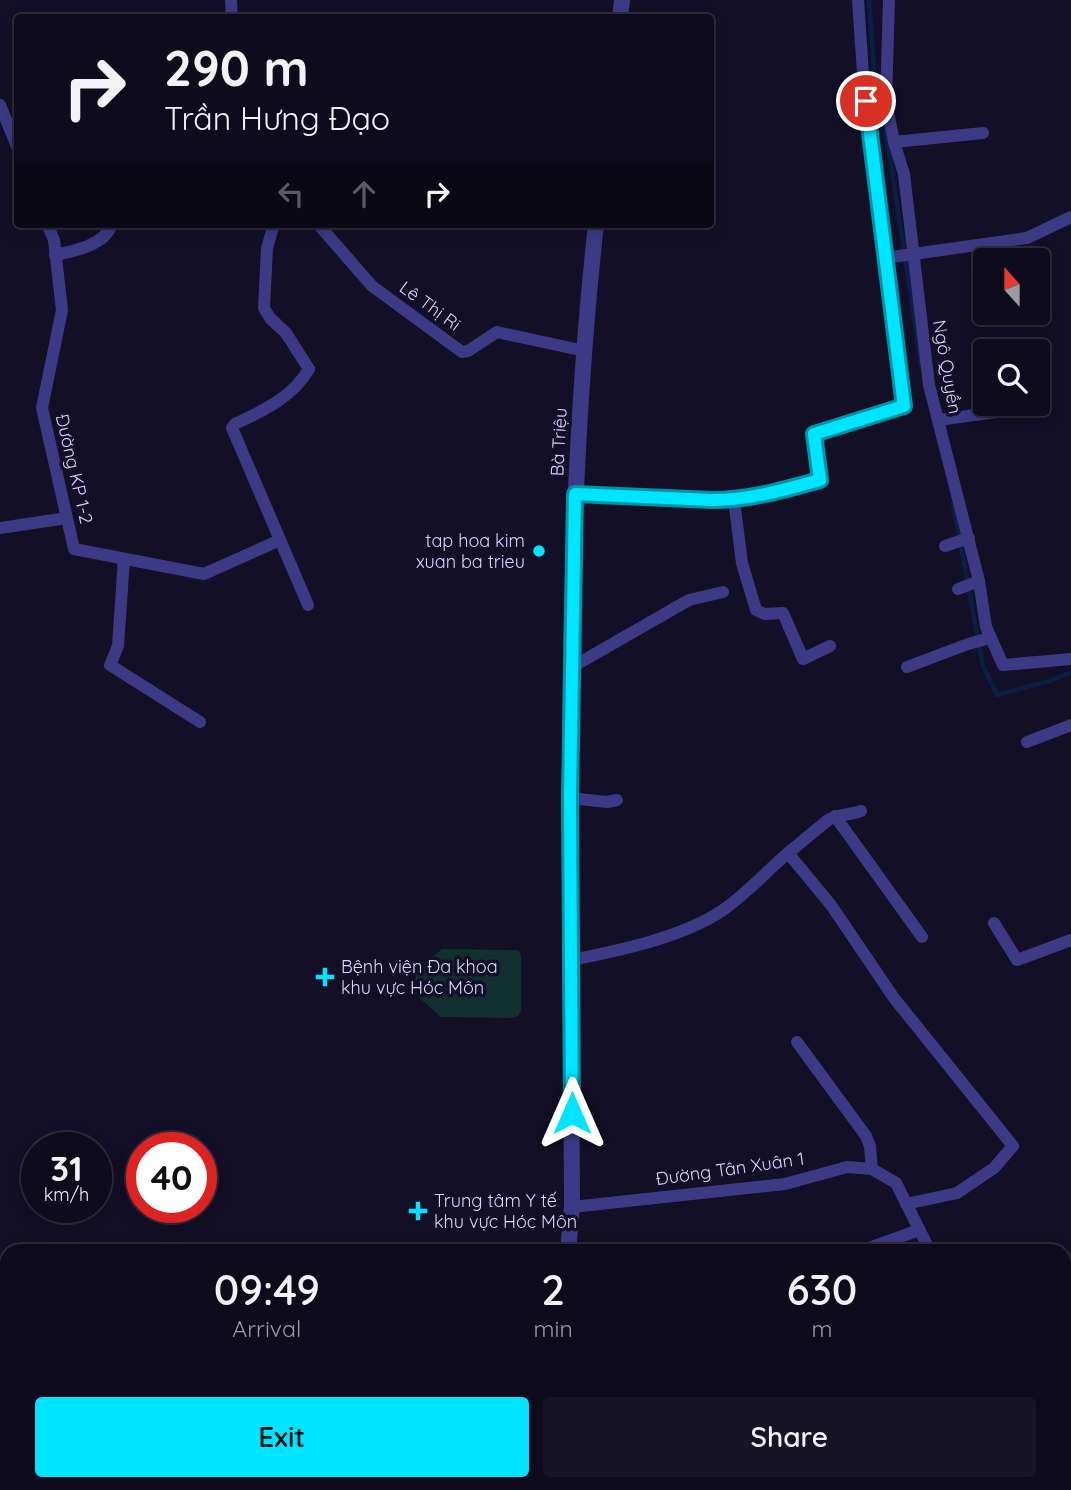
<!DOCTYPE html>
<meta charset="utf-8">
<style>
:root{--surface:#0e0b1c;--page:#171425;--text:#f1f3f6;--muted:#9b9ba3;--line:#2e2b3b;--accent:#00e5ff}
body{margin:0;font-family:Quicksand,sans-serif;background:var(--page);color:var(--text);height:100vh;display:flex;flex-direction:column;font-size:26px;white-space:nowrap}
*{box-sizing:border-box;margin:0}
p{font-size:23px;color:var(--muted)}
.icon{flex:none;width:38px;height:38px;fill:none;stroke:currentColor;stroke-width:2;stroke-linecap:round;stroke-linejoin:round}
.map{position:relative;flex:1;overflow:hidden}
.side{position:absolute;left:0px;top:1244px;width:1071px;height:247px;display:flex;flex-direction:column;background:var(--surface);border-radius:21px 21px 0 0;box-shadow:0 4px 18px #0003,0 0 0 2px var(--line)}
.side>*{flex:none}
.guide{position:absolute;left:14px;top:14px;width:700px;height:214px;border-radius:7px;box-shadow:0 4px 18px #0003,0 0 0 2px var(--line);background:#0e0b1c;color:var(--text);overflow:hidden}
.needle{width:46px;rotate:339deg}
.fabs{position:absolute;left:973px;top:248px;display:grid;gap:14px}
.fabs a{display:grid;place-items:center;width:77px;height:77px;border-radius:7px;background:var(--surface);box-shadow:0 4px 18px #0003,0 0 0 2px var(--line);font-size:35px}
.speed{position:absolute;left:21px;top:1132px;display:flex;gap:14px;font-size:35px;font-weight:700;text-align:center}
.speed>*{display:grid;place-content:center;width:91px;height:91px;border-radius:50%;background:var(--surface);box-shadow:0 4px 18px #0003,0 0 0 2px var(--line);line-height:1}
.speed small{font-size:18px;font-weight:400}
.speed .limit{border:10px solid #d22;background:#fff;color:#111}
.pin{position:absolute;display:grid;place-items:center;width:60px;height:60px;color:#fff;margin:-30px;border:4px solid #fff;border-radius:50%;box-shadow:0 2px 7px #0007}
.me{position:absolute;width:77px;margin:-38px;rotate:0deg;stroke-linejoin:round;filter:drop-shadow(0 0 5px #0008)}
.turn{display:flex;align-items:center;gap:24px;height:147px;padding:0 35px;font-size:32px}
.turn .icon{width:91px;height:91px;stroke-width:2.5}
.turn b{display:block;font-size:49px;line-height:60px}
.lanes{display:flex;align-items:center;height:66px;padding:0 35px;background:#0003;justify-content:center;gap:35px;direction:ltr}
.lanes .off{opacity:.35}
.eta{display:flex;justify-content:space-evenly;align-items:center;height:119px;text-align:center}
.eta b{font-size:42px;font-weight:600;line-height:49px}
.action{display:flex;gap:14px;margin-top:auto;padding:14px 35px}
.action a{flex:1;height:80px;border-radius:7px;background:var(--accent);color:#111;font-size:28px;font-weight:600;line-height:80px;text-align:center}
.action a+a{background:var(--page);color:var(--text)}
.map>svg:first-child{display:block}
.green{fill:#12302f}
.lines{fill:none;stroke-linecap:round;stroke-linejoin:round}
.stream{stroke:#0a1f44;stroke-width:4.5}
.minor{stroke:#3d3a85;stroke-width:12}
.tertiary{stroke:#3d3a85;stroke-width:16}
.route-casing{stroke:#0095a6;stroke-width:18}
.route{stroke:#00e5ff;stroke-width:12}
.poi-dot{fill:#00e5ff;stroke:#130f26;stroke-width:2.5}
.labels{text-anchor:middle;stroke-width:7;stroke-linejoin:round;paint-order:stroke}
.street-label{font-size:18px;fill:#d9d4ff;stroke:#130f26}
.poi-label{font-size:18px;fill:#d9d4ff;stroke:#130f26;text-anchor:start}
</style>
<div class="map">
<svg width="1071" height="1490" viewBox="0 0 1071 1490">
<rect width="100%" height="100%" fill="#130f26"/>
<path class="green" d="M442 949 515 950 519 951 521 956V1011L518 1016 512 1018 441 1017 415 994 416 971Z"/>
<g class="lines">
<g class="stream">
<path d="M869 0 875 84 890 157 921 365"/>
<path d="M953 503 983 666 997 695 1053 680 1071 672"/>
</g>
<g class="minor">
<path d="M231 0 232 18"/>
<path d="M889 0 886 102 894 142 904 174 929 385 979 581 986 627 1003 665 1071 659"/>
<path d="M0 105 18 149"/>
<path d="M894 142 983 133"/>
<path d="M47 224 54 240 62 310 42 408 74 549 204 574 280 540"/>
<path d="M274 224 267 248 264 308 270 318 286 333 309 369C292 398 264 410 235 424L232 428 308 605"/>
<path d="M318 224 372 286 462 352 468 351 497 332 585 351"/>
<path d="M55 255C75 251 105 245 112 224"/>
<path d="M885 258 1027 238 1071 217"/>
<path d="M938 420 996 412"/>
<path d="M575 494 712 500C749 500 784 490 820 480L814 434 904 406 866 117 858 0"/>
<path d="M734 500 742 563 756 610 764 614 783 613 803 659 830 646"/>
<path d="M0 528 67 518"/>
<path d="M945 546 969 538"/>
<path d="M124 559 118 646 110 665 200 722"/>
<path d="M958 589 979 581"/>
<path d="M572 667 689 600 723 592"/>
<path d="M907 667 968 644 990 638"/>
<path d="M1027 742 1071 725"/>
<path d="M570 798 607 802 617 800"/>
<path d="M835 816 922 937"/>
<path d="M788 853 828 820C839 814 850 815 861 811"/>
<path d="M994 923 1017 960 1071 940"/>
<path d="M571 960C618 951 684 937 723 910 746 894 767 871 788 853L831 905 894 998 1013 1146 994 1168 957 1193 906 1204"/>
<path d="M797 1042 866 1136 870 1146 872 1169"/>
<path d="M572 1207 785 1184 847 1167 872 1169 896 1183 930 1251"/>
<path d="M861 1251 919 1230"/>
<path d="M1064 1364 1071 1363"/>
</g>
<g class="tertiary">
<path d="M620 18 622 0"/>
<path d="M568 1251 572 1207C571 880 560 550 596 224"/>
<path d="M0 1439 7 1443"/>
<path d="M71 1484 81 1490"/>
<path d="M555 1490V1484"/>
</g>
</g>
<g class="lines">
<g class="route-casing">
<path id="route" d="M572 1113 570 798 575 494 712 500C749 500 784 490 820 480L814 434 904 406 866 101"/>
</g>
<use href="#route" class="route"/>
</g>
<g class="poi-dot">
<circle cx="539" cy="551" r="7"/>
<path d="M321.5 966.5h7v7h7v7h-7v7h-7v-7h-7v-7h7z"/>
<path d="M414.5 1200.5h7v7h7v7h-7v7h-7v-7h-7v-7h7z"/>
</g>
<g class="labels">
<g class="street-label">
<text transform="translate(430 306) rotate(36)" y="6">Lê Thị Ri</text>
<text transform="translate(947 367) rotate(80)" y="6">Ngô Quyền</text>
<text transform="translate(559 442) rotate(-87)" y="6">Bà Triệu</text>
<text transform="translate(74 469) rotate(77)" y="6">Đường KP 1-2</text>
<text transform="translate(730 1169) rotate(-8)" y="6">Đường Tân Xuân 1</text>
</g>
<g class="poi-label">
<text x="525" y="547" text-anchor="end">tap hoa kim<tspan x="525" dy="21">xuan ba trieu</tspan></text>
<text x="341" y="973">Bệnh viện Đa khoa<tspan x="341" dy="21">khu vực Hóc Môn</tspan></text>
<text x="434" y="1207">Trung tâm Y tế<tspan x="434" dy="21">khu vực Hóc Môn</tspan></text>
</g>
</g>
</svg>
<div class="fabs">
<a><svg class="needle" viewBox="-14 -14 28 28"><path d="M0-13l5 13h-10z" fill="#e53935"/><path d="M0 13l5-13h-10z" fill="#9b9ba3"/></svg></a>
<a><svg class="icon" aria-label="search" viewBox="0 0 24 24"><circle cx="10" cy="10" r="6"/><path d="M15 15l6 6"/></svg></a>
</div>
<div class="speed"><div>31<small>km/h</small></div><div class="limit">40</div></div>
<div class="pin" style="left:866px;top:101px;background:#d93025"><svg class="icon" aria-label="arrive" viewBox="0 0 24 24"><path d="M6 21V4h12l-3 4 3 4H6"/></svg></div>
<svg class="me" style="left:572px;top:1113px" viewBox="-20 -20 40 40"><path d="M0-17L14 15 0 8-14 15z" fill="#00e5ff" stroke="#fff" stroke-width="4"/></svg>
<div class="guide">
<div class="turn"><svg class="icon" aria-label="right" viewBox="0 0 24 24"><path d="M7 20v-9h11M14 6l5 5-5 5"/></svg><div><b>290 m</b>Trần Hưng Đạo</div></div>
<div class="lanes"><svg class="icon off" aria-label="left" viewBox="0 0 24 24"><path d="M17 20v-9H6M10 6l-5 5 5 5"/></svg><svg class="icon off" aria-label="ahead" viewBox="0 0 24 24"><path d="M12 20V5M6 11l6-6 6 6"/></svg><svg class="icon" aria-label="right" viewBox="0 0 24 24"><path d="M7 20v-9h11M14 6l5 5-5 5"/></svg></div>
</div>
<section class="side">
<div class="eta">
<div><b>09:49</b><p>Arrival</p></div>
<div><b>2</b><p>min</p></div>
<div><b>630</b><p>m</p></div>
</div>
<div class="action"><a>Exit</a><a>Share</a></div>
</section>
</div>
